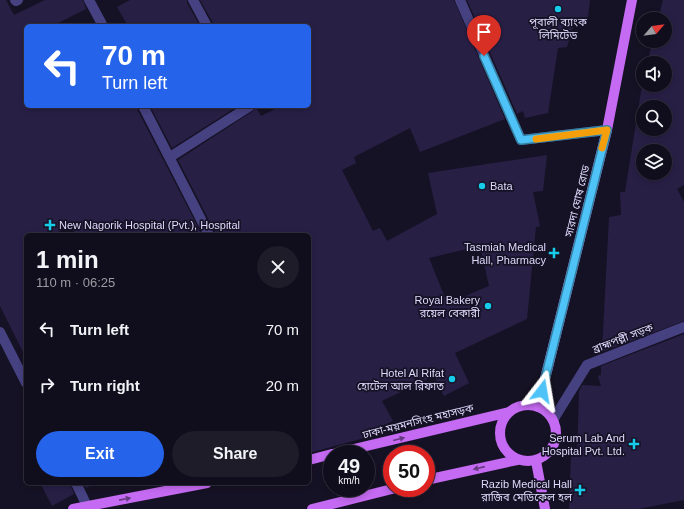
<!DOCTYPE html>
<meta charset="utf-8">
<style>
:root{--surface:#100e1c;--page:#1e1c29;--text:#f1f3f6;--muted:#9c9ca3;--line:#302e3b;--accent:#2563eb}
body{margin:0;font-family:Arial,"Noto Sans Bengali",sans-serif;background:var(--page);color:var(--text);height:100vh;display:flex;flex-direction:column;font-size:15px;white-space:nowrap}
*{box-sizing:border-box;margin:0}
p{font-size:13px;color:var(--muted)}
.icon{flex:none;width:22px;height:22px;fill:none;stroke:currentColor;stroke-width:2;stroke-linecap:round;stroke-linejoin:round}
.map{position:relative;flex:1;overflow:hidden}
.panel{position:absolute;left:24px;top:233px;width:287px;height:252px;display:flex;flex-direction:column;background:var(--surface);border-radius:6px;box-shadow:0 2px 6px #0003,0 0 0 1px var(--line)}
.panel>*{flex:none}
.top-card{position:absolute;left:24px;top:24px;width:287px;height:84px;border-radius:6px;box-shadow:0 2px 6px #0003,0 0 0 1px var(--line);background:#2563eb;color:#fff;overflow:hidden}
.needle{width:26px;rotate:62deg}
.controls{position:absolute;left:636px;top:12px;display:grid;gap:8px}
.controls a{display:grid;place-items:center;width:36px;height:36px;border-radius:50%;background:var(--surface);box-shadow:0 2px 6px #0003,0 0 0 1px var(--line);font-size:20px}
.speed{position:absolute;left:323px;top:445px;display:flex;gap:8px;font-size:20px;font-weight:700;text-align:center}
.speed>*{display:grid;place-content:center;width:52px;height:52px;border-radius:50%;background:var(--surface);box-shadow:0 2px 6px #0003,0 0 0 1px var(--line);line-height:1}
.speed small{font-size:10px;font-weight:400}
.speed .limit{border:6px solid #d22;background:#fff;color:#111}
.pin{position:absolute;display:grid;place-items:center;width:34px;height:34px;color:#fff;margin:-41px -17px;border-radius:50% 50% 50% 0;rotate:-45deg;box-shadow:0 0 4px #0007}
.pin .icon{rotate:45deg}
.me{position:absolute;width:44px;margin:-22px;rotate:14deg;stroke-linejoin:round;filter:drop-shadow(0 0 3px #0008)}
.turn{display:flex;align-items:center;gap:14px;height:84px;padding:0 12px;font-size:18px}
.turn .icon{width:52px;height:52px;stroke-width:2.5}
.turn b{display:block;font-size:28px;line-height:34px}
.round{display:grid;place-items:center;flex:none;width:42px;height:42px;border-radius:21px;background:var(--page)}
.headline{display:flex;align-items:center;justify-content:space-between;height:68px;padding:0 12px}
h1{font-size:24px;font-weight:600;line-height:30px}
.primary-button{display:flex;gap:8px;margin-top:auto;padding:8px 12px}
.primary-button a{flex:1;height:46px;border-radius:24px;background:var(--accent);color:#fff;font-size:16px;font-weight:600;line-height:46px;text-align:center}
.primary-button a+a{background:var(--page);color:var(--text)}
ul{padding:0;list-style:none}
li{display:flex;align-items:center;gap:12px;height:56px;padding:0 12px}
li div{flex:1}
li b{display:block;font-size:15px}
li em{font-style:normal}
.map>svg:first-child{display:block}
.building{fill:#281f45;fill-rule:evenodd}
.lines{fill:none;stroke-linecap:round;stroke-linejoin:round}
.minor{stroke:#464180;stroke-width:10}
.major{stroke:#c56af2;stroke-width:10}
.oneway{fill:#653a81}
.route-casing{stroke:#337fa1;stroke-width:10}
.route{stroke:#4fc3f7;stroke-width:7}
.slow{stroke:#f59e0b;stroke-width:7}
.poi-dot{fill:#17ccea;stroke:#161225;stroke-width:1.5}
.labels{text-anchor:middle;stroke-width:3.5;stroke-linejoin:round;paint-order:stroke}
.poi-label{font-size:11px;fill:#dfd9fc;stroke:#161225;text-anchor:end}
.street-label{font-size:11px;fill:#dfd9fc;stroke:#161225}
</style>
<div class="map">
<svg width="684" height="509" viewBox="0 0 684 509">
<rect width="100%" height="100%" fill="#161225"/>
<g class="building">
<path d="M0 0H6L14 15 45 0H83L86 9 52 26H26V106H137V109L202 235H76L71 226 52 235H26V358L0 306Z"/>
<path d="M130 0H187V3L200 26H128L117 7Z"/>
<path d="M200 0H454L505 119 420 152 410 128 354 157 356 163 342 170 373 231 380 228 387 241 437 214 428 173 547 155 543 191 533 192 540 226 536 227 527 319 455 353 469 383 444 396 434 376 382 401 393 421 366 433 368 437 309 453V235H215V232L178 160 253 111 256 107 261 116 281 106H309V26H213V23ZM480 246 489 286 472 293 448 305 429 258Z"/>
<path d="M467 0H590L587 25 574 23 567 47 558 48 548 113 525 118 523 111 517 114Z"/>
<path d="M663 0H684V185L677 189 684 202V321L602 352 609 217 621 215 620 192H625L643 79V85H665V63H647L653 41H665V19H658ZM643 107H665V129H643ZM643 151H665V173H643Z"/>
<path d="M150 106H238L172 148Z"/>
<path d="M684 334V500L638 509H569L571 456 577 457 579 391 582 385 601 386 598 376 601 375V366Z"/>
<path d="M40 483H70L74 494 52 506Z"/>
<path d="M83 483H96L86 488Z"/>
</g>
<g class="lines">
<g class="minor">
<path d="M15 0 16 1 18 0"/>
<path d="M89 0 103 26"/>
<path d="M193 0 207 26"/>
<path d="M460 0 521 140 607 130"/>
<path d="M143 106 209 235"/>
<path d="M170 157 250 106"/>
<path d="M0 332 26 383"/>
<path d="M553 420 587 365 684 327"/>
<path d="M76 483 87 506"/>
</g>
<g class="major">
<circle cx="528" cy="433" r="28"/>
<path d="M538 407 607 130 632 0"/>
<path d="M333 454 509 412"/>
<path d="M309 460 332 454"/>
<path d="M536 461 545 509"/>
<path d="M426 480 517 460"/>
<path d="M73 509 207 483"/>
<path d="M312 509 396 488"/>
</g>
</g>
<defs><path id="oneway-solid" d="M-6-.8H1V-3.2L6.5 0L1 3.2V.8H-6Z"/></defs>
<g class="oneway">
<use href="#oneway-solid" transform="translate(399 439) rotate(-14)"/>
<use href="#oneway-solid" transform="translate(479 468) rotate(167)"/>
<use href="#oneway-solid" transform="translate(125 499) rotate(-11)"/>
</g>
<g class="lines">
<g class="route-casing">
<path id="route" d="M484 56 521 140 607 130 542 391"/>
</g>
<use href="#route" class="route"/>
<path class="slow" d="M536 139 607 130 602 148"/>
</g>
<g class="poi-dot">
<circle cx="558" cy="9" r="4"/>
<circle cx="482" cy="186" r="4"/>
<path d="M48 219h4v4h4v4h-4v4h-4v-4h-4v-4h4z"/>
<path d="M552 247h4v4h4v4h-4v4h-4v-4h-4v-4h4z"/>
<circle cx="488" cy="306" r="4"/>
<circle cx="452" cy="379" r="4"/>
<path d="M632 438h4v4h4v4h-4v4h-4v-4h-4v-4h4z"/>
<path d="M578 484h4v4h4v4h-4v4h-4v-4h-4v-4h4z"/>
</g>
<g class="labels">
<g class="poi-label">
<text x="558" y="26" text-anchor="middle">পূবালী ব্যাংক<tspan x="558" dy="13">লিমিটেড</tspan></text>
<text x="490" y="190" text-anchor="start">Bata</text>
<text x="59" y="229" text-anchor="start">New Nagorik Hospital (Pvt.), Hospital</text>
<text x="546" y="251">Tasmiah Medical<tspan x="546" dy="13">Hall, Pharmacy</tspan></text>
<text x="480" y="304">Royal Bakery<tspan x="480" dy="13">রয়েল বেকারী</tspan></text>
<text x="444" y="377">Hotel Al Rifat<tspan x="444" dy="13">হোটেল আল রিফাত</tspan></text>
<text x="625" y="442">Serum Lab And<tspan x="625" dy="13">Hospital Pvt. Ltd.</tspan></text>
<text x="572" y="488">Razib Medical Hall<tspan x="572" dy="13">রাজিব মেডিকেল হল</tspan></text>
</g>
<g class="street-label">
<text transform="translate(577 201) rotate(-76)" y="4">সারদা ঘোষ রোড</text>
<text transform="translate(623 338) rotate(-21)" y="4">ব্রাহ্মপল্লী সড়ক</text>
<text transform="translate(418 421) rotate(-14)" y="4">ঢাকা-ময়মনসিংহ মহাসড়ক</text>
</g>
</g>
</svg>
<div class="controls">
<a><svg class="needle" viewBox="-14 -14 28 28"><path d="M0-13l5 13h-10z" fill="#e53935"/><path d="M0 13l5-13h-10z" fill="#9c9ca3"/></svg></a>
<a><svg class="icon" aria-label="sound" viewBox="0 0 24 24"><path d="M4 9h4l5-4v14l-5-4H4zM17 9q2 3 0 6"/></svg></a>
<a><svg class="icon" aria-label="search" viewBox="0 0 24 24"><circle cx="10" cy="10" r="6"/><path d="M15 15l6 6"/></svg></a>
<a><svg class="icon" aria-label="layers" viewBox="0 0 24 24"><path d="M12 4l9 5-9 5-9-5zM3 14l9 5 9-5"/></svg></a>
</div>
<div class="speed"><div>49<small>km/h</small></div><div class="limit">50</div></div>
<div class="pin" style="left:484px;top:56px;background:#d93025"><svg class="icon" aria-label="arrive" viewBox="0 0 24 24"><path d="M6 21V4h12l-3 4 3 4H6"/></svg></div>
<svg class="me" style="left:542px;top:391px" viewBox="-20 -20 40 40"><path d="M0-17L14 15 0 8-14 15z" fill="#4fc3f7" stroke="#fff" stroke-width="4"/></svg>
<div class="top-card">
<div class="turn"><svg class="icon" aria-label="left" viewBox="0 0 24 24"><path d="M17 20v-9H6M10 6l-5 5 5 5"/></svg><div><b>70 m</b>Turn left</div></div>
</div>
<section class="panel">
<div class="headline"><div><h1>1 min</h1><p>110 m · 06:25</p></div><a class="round"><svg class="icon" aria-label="close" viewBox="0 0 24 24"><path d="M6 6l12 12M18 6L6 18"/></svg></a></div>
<ul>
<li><svg class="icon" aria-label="left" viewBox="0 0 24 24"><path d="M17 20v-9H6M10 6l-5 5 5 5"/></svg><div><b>Turn left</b></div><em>70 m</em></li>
<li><svg class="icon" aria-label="right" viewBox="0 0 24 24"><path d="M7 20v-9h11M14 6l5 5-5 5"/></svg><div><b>Turn right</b></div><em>20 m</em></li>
</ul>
<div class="primary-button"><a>Exit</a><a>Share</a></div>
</section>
</div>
